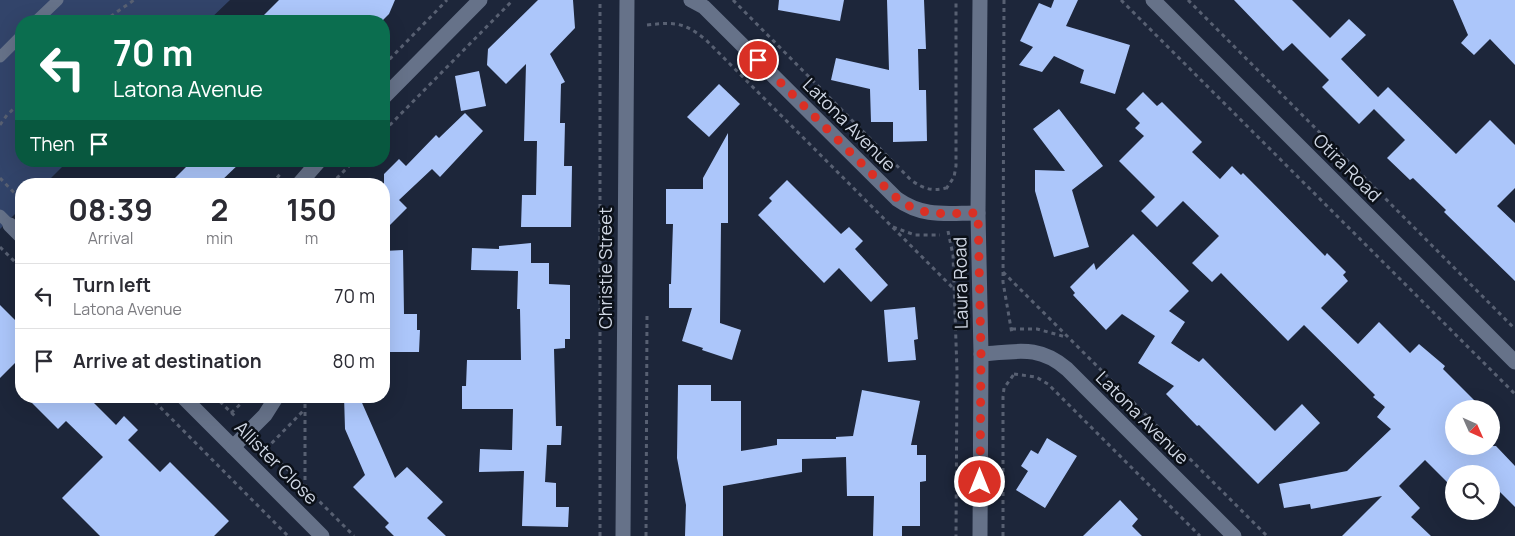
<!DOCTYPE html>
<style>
:root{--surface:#fff;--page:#f2f2f3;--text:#2b2b33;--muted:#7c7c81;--line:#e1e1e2}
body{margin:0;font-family:Manrope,sans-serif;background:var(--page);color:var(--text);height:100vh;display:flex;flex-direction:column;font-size:19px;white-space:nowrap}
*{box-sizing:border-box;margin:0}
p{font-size:16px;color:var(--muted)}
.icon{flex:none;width:28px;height:28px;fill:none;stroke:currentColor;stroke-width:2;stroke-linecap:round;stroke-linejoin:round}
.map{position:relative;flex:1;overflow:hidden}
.side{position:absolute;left:15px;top:178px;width:375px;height:225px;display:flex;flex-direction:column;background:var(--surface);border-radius:20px;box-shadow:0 5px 20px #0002}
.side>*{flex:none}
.top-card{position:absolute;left:15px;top:15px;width:375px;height:152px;border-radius:20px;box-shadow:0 5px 20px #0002;background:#0b6e4f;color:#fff;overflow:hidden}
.needle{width:32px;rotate:135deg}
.fabs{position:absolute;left:1445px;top:400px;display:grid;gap:10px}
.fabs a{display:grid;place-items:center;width:55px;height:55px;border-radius:50%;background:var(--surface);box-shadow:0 5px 20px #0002;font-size:25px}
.pin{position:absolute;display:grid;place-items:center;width:42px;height:42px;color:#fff;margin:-21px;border:2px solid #fff;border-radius:50%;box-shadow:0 1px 5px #0007}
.me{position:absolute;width:55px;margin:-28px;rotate:0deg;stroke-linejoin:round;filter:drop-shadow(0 0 4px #0008)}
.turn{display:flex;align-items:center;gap:18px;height:105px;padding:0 15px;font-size:22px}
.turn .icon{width:65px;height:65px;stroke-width:2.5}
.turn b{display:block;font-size:35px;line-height:42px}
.then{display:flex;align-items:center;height:48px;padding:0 15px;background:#0003;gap:10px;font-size:19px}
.eta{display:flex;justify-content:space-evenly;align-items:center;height:85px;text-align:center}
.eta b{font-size:30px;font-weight:700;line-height:35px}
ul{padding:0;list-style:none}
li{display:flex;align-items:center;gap:15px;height:65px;padding:0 15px;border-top:1px solid var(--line)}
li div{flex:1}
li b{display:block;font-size:19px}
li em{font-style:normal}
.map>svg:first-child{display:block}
.green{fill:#32446a}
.building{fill:#acc6fa}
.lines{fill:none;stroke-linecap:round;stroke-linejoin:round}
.path{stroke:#586072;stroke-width:3;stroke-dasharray:4 4;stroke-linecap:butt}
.service{stroke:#667289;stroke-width:11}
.minor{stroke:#667289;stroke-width:15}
.route{stroke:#d93025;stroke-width:9;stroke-dasharray:0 16.2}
.labels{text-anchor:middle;stroke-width:5;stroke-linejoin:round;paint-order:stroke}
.street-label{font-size:18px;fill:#d0d7e4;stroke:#0b1018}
</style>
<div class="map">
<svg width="1515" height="536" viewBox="0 0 1515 536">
<rect width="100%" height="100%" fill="#1d263a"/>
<path class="green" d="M0 0H230L208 21H21V161H68L45 184H21V208L0 229Z"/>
<g class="building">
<path d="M279 0H395L389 14 382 21H258Z"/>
<path d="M538 0H573L575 28 550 54 565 82 561 84 560 123H565L564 166H572L571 227H521L522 195H536L537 141H524L526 64 506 84 487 65 488 49Z"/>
<path d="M779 0H844L840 21 778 10Z"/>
<path d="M887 0H924L926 49H918L919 90H926L927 141 893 142V122H871L870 89 831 80 836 58 889 70Z"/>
<path d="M1054 0H1078L1066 26 1130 45 1115 94 1080 83 1084 70 1054 56 1042 72 1019 65 1033 47 1020 41 1039 3 1051 8Z"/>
<path d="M1234 0H1292L1330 38 1349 19 1366 35 1341 59 1378 97 1388 87 1456 154 1490 120 1515 145V188L1497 206 1515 223V281L1444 212 1446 210 1413 178 1410 180 1387 158 1405 140 1374 109 1359 124 1322 87 1329 80 1292 43 1283 51Z"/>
<path d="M1453 0H1515V65L1490 39 1474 55 1461 43 1468 35Z"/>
<path d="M479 71 486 106 461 111 455 76Z"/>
<path d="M719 84 740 104 709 137 687 117Z"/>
<path d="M1143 92 1157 106 1162 102 1202 142 1192 152 1220 179 1232 166 1241 175 1243 173 1325 256 1327 253 1346 272 1343 275 1348 281 1321 308 1358 344 1379 322 1410 353 1419 344 1445 366 1443 369 1483 409H1454V446H1496L1515 466V507L1491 483V474H1454V480L1449 484 1425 460 1399 486 1420 508 1411 517 1431 536H1342L1382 496 1311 509 1310 504 1284 508 1279 484 1347 471 1391 429 1377 417 1385 407 1373 397 1375 395 1304 325 1288 341 1221 273 1212 282 1192 263 1219 236 1183 201 1157 227 1141 211 1155 197 1119 161 1144 136 1135 128 1140 123 1126 109Z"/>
<path d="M1059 109 1103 166 1072 190 1089 247 1054 257 1035 191V170L1065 171 1033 129Z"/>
<path d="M465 113 483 131 440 177 432 169 399 200 407 208 384 231V174L399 159 406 166 436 135 439 138Z"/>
<path d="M728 133V223H721L720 323 741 330 732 360 702 350 703 348 682 341 692 308H669V284H671L673 224H666V189H703V178Z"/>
<path d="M192 161H242L218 184H169Z"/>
<path d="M787 180 841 234 849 227 863 241 855 249 888 285 871 302 839 268 824 283 758 215 772 201 769 198Z"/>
<path d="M1133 234 1189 291 1169 311 1185 322 1171 343 1199 362 1203 358 1275 431 1302 404 1320 423 1258 484 1199 425 1197 426 1166 394 1174 386 1138 363 1155 336 1122 314 1106 330 1073 295 1075 293 1070 287 1094 263 1096 270Z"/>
<path d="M531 243V263H549V284L570 285V339H565V348L554 349 556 426H562L561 445H547L545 482 556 483V507H569L568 527 522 526 524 471 479 472 480 449 512 450 513 409H462V386H466L467 360H521L520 309H517L518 271 471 270 472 248 499 249V246Z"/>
<path d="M403 250 404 314H417V330H420L419 352H384V251Z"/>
<path d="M0 305 21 326V357L0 378Z"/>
<path d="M915 307 918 339 914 340 916 360 888 362 884 310Z"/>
<path d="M678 385H711V401H741V451L777 445V439H836V437L853 436 862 390 920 401 911 445H917V455H926V481L920 482V526H902V536H873L874 496H847L846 457 802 459V472L723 486V536H685L686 505 677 458Z"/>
<path d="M25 396H87L116 425 124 416 138 430 128 440 160 472 170 462 229 521 214 536H100L62 498 103 457 66 421 58 429Z"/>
<path d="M344 396H359L395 478 407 467 443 502 427 518 446 536H394L385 527 389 523 353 487 365 475 345 429Z"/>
<path d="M1047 438 1077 456 1045 508 1016 490 1028 471 1021 466 1031 450 1038 454Z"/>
<path d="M1120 500 1138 519 1132 526 1142 536H1083Z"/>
</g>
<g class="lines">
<g class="path">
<path d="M733 0 911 180C922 188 932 192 946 188"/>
<path d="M1004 0 1003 282 1012 334"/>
<path d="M1121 0 1515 394"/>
<path d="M1188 0 1515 329"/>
<path d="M104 21 134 0"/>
<path d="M647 25C675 22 684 22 706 40L954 289"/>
<path d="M384 65 447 0"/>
<path d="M0 125 7 115 21 102"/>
<path d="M384 131 513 0"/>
<path d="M0 178 21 200"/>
<path d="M272 184 281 173"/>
<path d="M331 184 354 161"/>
<path d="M946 189 954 177 956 166V0"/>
<path d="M893 227 915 235H940"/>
<path d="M948 231 953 255 957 371 956 536"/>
<path d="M0 247 21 268"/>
<path d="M1003 272 1267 536"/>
<path d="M1012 329H1037L1066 337"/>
<path d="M1014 374 1036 377 1048 384 1200 536"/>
<path d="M149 396 288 536"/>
<path d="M214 396 236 417"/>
<path d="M305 396V488"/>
<path d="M231 413 249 396"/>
<path d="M263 445 354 536"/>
<path d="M266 449 305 409"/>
<path d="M600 536V0"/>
<path d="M646 536 647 316"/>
<path d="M1003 536V397L1004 388 1014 374"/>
</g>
<g class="service">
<path d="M36 21 58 0"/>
<path d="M0 57 21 36"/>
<path d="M0 215 10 225"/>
</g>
<g class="minor">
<path d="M691 0 704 7 897 199C924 218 947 213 978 213"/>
<path d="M1153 0 1515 362"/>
<path d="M384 97 480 0"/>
<path d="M299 184 319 161"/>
<path d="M10 225 21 236"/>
<path d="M981 354C1016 352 1038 344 1067 369L1234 536"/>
<path d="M182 396 322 536"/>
<path d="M233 447 265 415 277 396"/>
<path d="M623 536 627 0"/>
<path d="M980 536 981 354 978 213 980 0"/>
</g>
</g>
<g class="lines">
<path class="route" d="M758 60 890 192C918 219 942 213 978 213L981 354 980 482"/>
</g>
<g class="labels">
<g class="street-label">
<text transform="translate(849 125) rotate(45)" y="6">Latona Avenue</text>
<text transform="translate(1347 168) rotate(45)" y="6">Otira Road</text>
<text transform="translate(606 268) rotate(-90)" y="6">Christie Street</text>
<text transform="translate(961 283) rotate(-91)" y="6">Laura Road</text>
<text transform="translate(1142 418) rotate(45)" y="6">Latona Avenue</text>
<text transform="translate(276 463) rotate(45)" y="6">Allister Close</text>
</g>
</g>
</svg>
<div class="fabs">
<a><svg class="needle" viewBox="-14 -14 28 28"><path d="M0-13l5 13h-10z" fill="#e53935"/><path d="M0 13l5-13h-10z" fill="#7c7c81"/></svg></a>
<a><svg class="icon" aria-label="search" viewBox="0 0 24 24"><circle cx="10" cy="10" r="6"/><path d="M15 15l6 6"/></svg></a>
</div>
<div class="pin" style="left:758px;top:60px;background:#d93025"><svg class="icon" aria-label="arrive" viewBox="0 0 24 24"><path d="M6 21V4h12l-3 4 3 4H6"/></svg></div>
<svg class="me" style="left:980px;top:482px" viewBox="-20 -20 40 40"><circle r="17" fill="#d93025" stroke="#fff" stroke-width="3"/><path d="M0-11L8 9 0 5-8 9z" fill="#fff"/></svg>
<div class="top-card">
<div class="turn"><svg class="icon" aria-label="left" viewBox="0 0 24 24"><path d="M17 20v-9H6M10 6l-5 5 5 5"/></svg><div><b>70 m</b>Latona Avenue</div></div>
<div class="then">Then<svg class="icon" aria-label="arrive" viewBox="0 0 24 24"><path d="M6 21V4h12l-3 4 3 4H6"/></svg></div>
</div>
<section class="side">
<div class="eta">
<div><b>08:39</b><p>Arrival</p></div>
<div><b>2</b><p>min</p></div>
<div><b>150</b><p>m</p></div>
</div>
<ul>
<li><svg class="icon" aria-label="left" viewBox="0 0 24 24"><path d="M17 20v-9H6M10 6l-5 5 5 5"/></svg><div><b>Turn left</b><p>Latona Avenue</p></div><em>70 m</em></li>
<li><svg class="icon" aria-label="arrive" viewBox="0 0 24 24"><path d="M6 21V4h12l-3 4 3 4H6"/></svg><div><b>Arrive at destination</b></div><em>80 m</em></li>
</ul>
</section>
</div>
